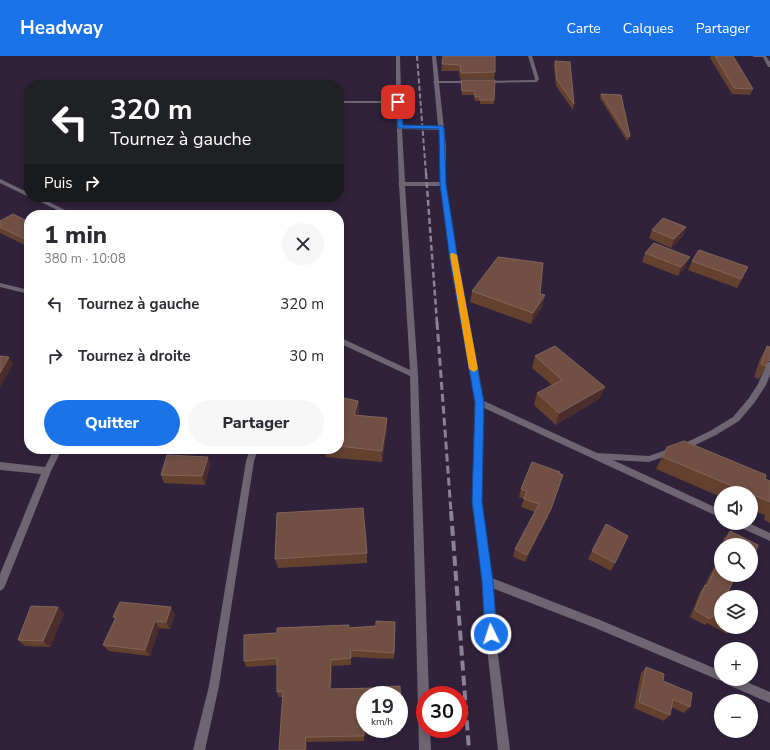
<!DOCTYPE html>
<html lang="fr">
<meta charset="utf-8">
<style>
:root{--surface:#fff;--page:#f7f7f7;--text:#2b2b33;--muted:#7c7c81;--accent:#1a73e8}
body{margin:0;font-family:"Nunito Sans",sans-serif;background:var(--page);color:var(--text);height:100vh;display:flex;flex-direction:column;font-size:15px;white-space:nowrap}
*{box-sizing:border-box;margin:0}
p{font-size:13px;color:var(--muted)}
.icon{flex:none;width:22px;height:22px;fill:none;stroke:currentColor;stroke-width:2;stroke-linecap:round;stroke-linejoin:round}
.map{position:relative;flex:1;overflow:hidden}
.side{position:absolute;left:24px;top:154px;width:320px;height:244px;display:flex;flex-direction:column;background:var(--surface);border-radius:16px;box-shadow:0 2px 6px #0003}
.side>*{flex:none}
.hud{position:absolute;left:24px;top:24px;width:320px;height:122px;border-radius:16px;box-shadow:0 2px 6px #0003;background:#202124;color:#fff;overflow:hidden}
.buttons{position:absolute;left:714px;top:430px;display:grid;gap:8px}
.buttons a{display:grid;place-items:center;width:44px;height:44px;border-radius:50%;background:var(--surface);box-shadow:0 2px 6px #0003;font-size:20px}
.speed{position:absolute;left:356px;top:630px;display:flex;gap:8px;font-size:20px;font-weight:700;text-align:center}
.speed>*{display:grid;place-content:center;width:52px;height:52px;border-radius:50%;background:var(--surface);box-shadow:0 2px 6px #0003;line-height:1}
.speed small{font-size:10px;font-weight:400}
.speed .limit{border:6px solid #d22;background:#fff;color:#111}
.pin{position:absolute;display:grid;place-items:center;width:34px;height:34px;color:#fff;margin:-17px;border-radius:8px;box-shadow:0 2px 6px #0006}
.me{position:absolute;width:44px;margin:-22px;rotate:356deg;stroke-linejoin:round;filter:drop-shadow(0 0 3px #0008)}
.turn{display:flex;align-items:center;gap:14px;height:84px;padding:0 20px;font-size:18px}
.turn .icon{width:52px;height:52px;stroke-width:2.5}
.turn b{display:block;font-size:28px;line-height:34px}
.then{display:flex;align-items:center;height:38px;padding:0 20px;background:#0003;gap:8px;font-size:15px}
.round{display:grid;place-items:center;flex:none;width:42px;height:42px;border-radius:21px;background:var(--page)}
.overview{display:flex;align-items:center;justify-content:space-between;height:68px;padding:0 20px}
h1{font-size:24px;font-weight:800;line-height:30px}
.action{display:flex;gap:8px;margin-top:auto;padding:8px 20px}
.action a{flex:1;height:46px;border-radius:24px;background:var(--accent);color:#fff;font-size:16px;font-weight:800;line-height:46px;text-align:center}
.action a+a{background:var(--page);color:var(--text)}
ul{padding:0;list-style:none}
li{display:flex;align-items:center;gap:12px;height:52px;padding:0 20px}
li div{flex:1}
li b{display:block;font-size:15px}
li em{font-style:normal}
header{display:flex;align-items:center;gap:24px;box-sizing:border-box;height:56px;padding:0 20px;background:var(--accent);color:#fff}
header strong{font-size:19px}
nav{display:flex;gap:22px;margin-inline-start:auto;font-size:14px}
.map>svg:first-child{display:block}
.lines{fill:none;stroke-linecap:round;stroke-linejoin:round}
.minor{fill:#6d6572;fill-rule:evenodd}
.rail-far3{stroke:#8d8196;stroke-width:2;stroke-dasharray:5 2.5;stroke-linecap:butt}
.rail-far2{stroke:#8d8196;stroke-width:2.5;stroke-dasharray:6 3;stroke-linecap:butt}
.rail-far1{stroke:#8d8196;stroke-width:3;stroke-dasharray:8 4;stroke-linecap:butt}
.rail{stroke:#8d8196;stroke-width:4;stroke-dasharray:10 5;stroke-linecap:butt}
.wall{fill:#64402f}
.shaded-wall{fill:#4a2d2c}
.building{fill:#715043;stroke:#81645c}
.route{fill:#1a73e8;stroke:#114b97}
.slow{fill:#f59e0b}
</style>
<header>
<strong>Headway</strong>
<nav><a>Carte</a><a>Calques</a><a>Partager</a></nav>
</header>
<div class="map">
<svg width="770" height="694" viewBox="0 0 770 694">
<rect width="100%" height="100%" fill="#31223b"/>
<g class="lines">
<g class="minor">
<path d="M396 0H400L402 69 438 70 434 27 433 26 434 25 432 0H436L439 25H472L474 26 472 27H439L446 91V128L457 204 484 345 597 397 649 400 683 388 710 375 733 361 749 342 758 328 767 307 770 306V319L766 329 755 346 739 365 716 379 689 392 649 406 613 404 721 454V462L484 352 481 445 492 522 600 564 721 615V623H740L770 636V647L724 627 723 624 721 625 593 571 492 532 497 591 510 694H498L487 591 482 525 473 445 476 347 451 204 440 130H405L418 319 429 639H425V673H430L431 694H419L410 320 339 287V281L410 314 399 129 398 128 399 127 396 47H339V45H396ZM402 73 439 74 440 91V126H405Z"/>
<path d="M528 0H532L539 23 537 26 484 27 482 26 484 25 534 24 535 23Z"/>
<path d="M752 0H766L770 6V11H768L763 1H754Z"/>
<path d="M0 123 29 137V141L0 127Z"/>
<path d="M31 141H39L75 159H67Z"/>
<path d="M0 227 29 234V238L0 231Z"/>
<path d="M54 393H62L51 415 5 530 3 533 0 535V518L41 418 0 414V406L45 411Z"/>
<path d="M250 393H258L254 405 219 630 205 694H193L209 630 246 405Z"/>
<path d="M735 467H749L770 477V485L737 470Z"/>
</g>
<path class="rail-far3" d="M417 0 426 118"/>
<path class="rail-far2" d="M426 117 437 267"/>
<path class="rail-far1" d="M437 266 451 456"/>
<path class="rail" d="M451 455 469 694"/>
</g>
<g class="wall">
<path d="M443 0 495 16 494 23H460L459 15H441Z"/>
<path d="M711 0H715L753 33 750 39 732 38 710 2Z"/>
<path d="M555 5 574 48 573 54 556 30 554 11Z"/>
<path d="M461 24 494 44V48H480V45H475L474 39H462L461 28Z"/>
<path d="M601 38 621 39 629 84 627 85 600 42Z"/>
<path d="M0 165 29 166V191L0 177Z"/>
<path d="M686 171 683 180 671 192 649 182 652 174Z"/>
<path d="M645 197 686 210 678 220 642 206Z"/>
<path d="M692 205 744 220 737 232 688 214Z"/>
<path d="M472 235 540 238 545 239 542 251 531 268 470 246Z"/>
<path d="M767 290 766 310 759 323 754 321 760 303Z"/>
<path d="M535 300 605 331 600 342 556 369 534 349 537 337 552 329 532 312Z"/>
<path d="M339 341 358 345 359 357 358 359 387 362V374L382 406 326 401 325 393H339Z"/>
<path d="M667 391 770 425V467L764 464 765 459 751 454V437H721V441L656 413Z"/>
<path d="M208 401 210 409 205 429 164 427 161 419Z"/>
<path d="M532 406 548 461 525 506 513 501 515 493 535 456 521 451 524 443 519 441 521 433Z"/>
<path d="M730 475 751 489H722L724 482Z"/>
<path d="M721 491V571H740L734 578 729 575 727 578 707 567 705 569 690 561 700 536 705 529 717 505 716 504Z"/>
<path d="M592 495 615 507 611 515 588 503Z"/>
<path d="M367 497V507L278 512 275 503Z"/>
<path d="M58 551 64 558 50 591 25 590 18 584Z"/>
<path d="M175 558 170 573 159 572 150 600 109 595 103 589 115 563 113 561Z"/>
<path d="M376 565 395 566 394 603 351 601V609L332 610 331 633 376 632V631L400 630 401 660H399V639H365L364 685 307 686V694H279L283 641H279L277 636V609L246 611 244 605V579L277 577V572L349 569V572L376 570Z"/>
<path d="M646 611 690 651 684 657 671 651 670 659 664 665 634 652 641 617Z"/>
</g>
<g class="shaded-wall">
<path d="M630 80 629 84 627 85 628 81Z"/>
<path d="M686 171 683 180 671 192 674 183Z"/>
<path d="M690 201 686 210 678 220 681 211Z"/>
<path d="M545 239 542 251 531 268 533 257Z"/>
<path d="M9 301 13 308 0 332V317Z"/>
<path d="M605 331 600 342 556 369 559 357Z"/>
<path d="M358 345 359 357 355 371 354 359Z"/>
<path d="M387 362V374L382 406V395Z"/>
<path d="M208 401 210 409 205 429 202 420Z"/>
<path d="M563 419 548 461 525 506 527 499Z"/>
<path d="M58 551 64 558 50 591 43 585Z"/>
<path d="M171 551 175 558 170 573 166 566Z"/>
<path d="M155 565 159 572 150 600 145 594Z"/>
<path d="M331 604 332 610 331 639 330 633Z"/>
<path d="M306 681 307 686V694H305Z"/>
</g>
<g class="building">
<path d="M443 0H495V16L461 17 460 9 442 8Z"/>
<path d="M715 0H733L753 33 734 32Z"/>
<path d="M555 5 570 6 574 48 557 24Z"/>
<path d="M461 24H495L494 44H480V41H475L474 35H462Z"/>
<path d="M601 38 621 39 630 80 628 81Z"/>
<path d="M13 158 29 166V185L0 171V165Z"/>
<path d="M663 162 686 171 674 183 652 174Z"/>
<path d="M654 187 690 201 681 211 645 197Z"/>
<path d="M699 194 748 211 741 223 692 205Z"/>
<path d="M498 201 543 207 540 238 545 239 533 257 472 235Z"/>
<path d="M555 290 605 331 559 357 537 337 562 324 535 300Z"/>
<path d="M767 290 770 291V303L766 310 761 308Z"/>
<path d="M0 300 9 301 0 317Z"/>
<path d="M339 341 358 345 354 359 387 362 382 395 339 390Z"/>
<path d="M684 385 766 419 765 423 770 425V446L751 438V437H749L663 401 667 391Z"/>
<path d="M167 399 208 401 202 420 161 419Z"/>
<path d="M532 406 560 416 559 417 563 419 551 453 527 499 515 493 539 448 524 443 527 435 521 433Z"/>
<path d="M363 452 367 497 275 503 277 457Z"/>
<path d="M606 468 628 480 615 507 592 495Z"/>
<path d="M730 475 758 489 751 507V489H724Z"/>
<path d="M721 501V519H736L728 536 738 541H721V565L712 560 710 563 695 554 705 529 707 530Z"/>
<path d="M120 546 171 551 166 566 155 565 145 594 103 589 116 561H113Z"/>
<path d="M31 550 58 551 43 585 18 584Z"/>
<path d="M376 565 395 566 394 597 350 594 351 602 331 604 330 633 376 632V631L400 630 401 654H399V639H365V655H364V680L306 681 305 694H279L283 635 277 636V602L244 605V579L277 577V572L349 569V572L376 570Z"/>
<path d="M646 611 664 618 663 625 692 637 690 651 673 643 670 659 639 646Z"/>
</g>
<path class="route" d="M398 44 401 46 403 69 442 70 444 72 446 128 458 204 484 347 482 445 493 525 497 578 495 582 491 583 487 582 485 578 482 525 472 445 475 347 450 204 440 128 439 73 398 72 395 46Z"/>
<path class="slow" d="M451 197H453L457 199 478 313 474 316 469 313 450 199Z"/>
</svg>
<div class="buttons">
<a><svg class="icon" aria-label="sound" viewBox="0 0 24 24"><path d="M4 9h4l5-4v14l-5-4H4zM17 9q2 3 0 6"/></svg></a>
<a><svg class="icon" aria-label="search" viewBox="0 0 24 24"><circle cx="10" cy="10" r="6"/><path d="M15 15l6 6"/></svg></a>
<a><svg class="icon" aria-label="layers" viewBox="0 0 24 24"><path d="M12 4l9 5-9 5-9-5zM3 14l9 5 9-5"/></svg></a>
<a>+</a>
<a>−</a>
</div>
<div class="speed"><div>19<small>km/h</small></div><div class="limit">30</div></div>
<div class="pin" style="left:398px;top:46px;background:#d93025"><svg class="icon" aria-label="arrive" viewBox="0 0 24 24"><path d="M6 21V4h12l-3 4 3 4H6"/></svg></div>
<svg class="me" style="left:491px;top:578px" viewBox="-20 -20 40 40"><circle r="17" fill="#1a73e8" stroke="#fff" stroke-width="3"/><path d="M0-11L8 9 0 5-8 9z" fill="#fff"/></svg>
<div class="hud">
<div class="turn"><svg class="icon" aria-label="left" viewBox="0 0 24 24"><path d="M17 20v-9H6M10 6l-5 5 5 5"/></svg><div><b>320 m</b>Tournez à gauche</div></div>
<div class="then">Puis<svg class="icon" aria-label="right" viewBox="0 0 24 24"><path d="M7 20v-9h11M14 6l5 5-5 5"/></svg></div>
</div>
<section class="side">
<div class="overview"><div><h1>1 min</h1><p>380 m · 10:08</p></div><a class="round"><svg class="icon" aria-label="close" viewBox="0 0 24 24"><path d="M6 6l12 12M18 6L6 18"/></svg></a></div>
<ul>
<li><svg class="icon" aria-label="left" viewBox="0 0 24 24"><path d="M17 20v-9H6M10 6l-5 5 5 5"/></svg><div><b>Tournez à gauche</b></div><em>320 m</em></li>
<li><svg class="icon" aria-label="right" viewBox="0 0 24 24"><path d="M7 20v-9h11M14 6l5 5-5 5"/></svg><div><b>Tournez à droite</b></div><em>30 m</em></li>
</ul>
<div class="action"><a>Quitter</a><a>Partager</a></div>
</section>
</div>
